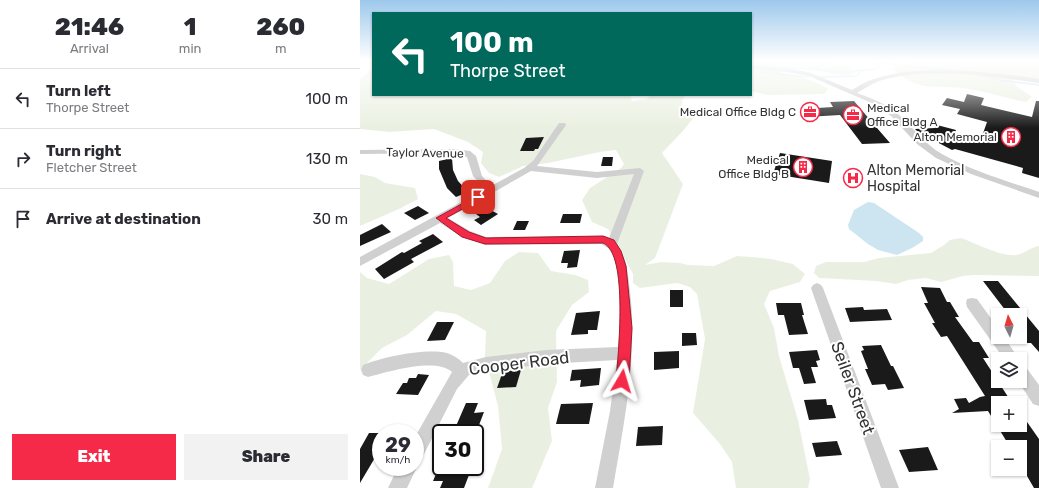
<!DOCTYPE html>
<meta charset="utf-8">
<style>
:root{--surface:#fff;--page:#f2f2f3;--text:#2b2b33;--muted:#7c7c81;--line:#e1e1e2;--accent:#f52a48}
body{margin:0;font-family:Rubik,sans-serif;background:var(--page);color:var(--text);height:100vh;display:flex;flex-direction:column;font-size:15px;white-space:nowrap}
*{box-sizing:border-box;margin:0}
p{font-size:13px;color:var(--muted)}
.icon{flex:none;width:22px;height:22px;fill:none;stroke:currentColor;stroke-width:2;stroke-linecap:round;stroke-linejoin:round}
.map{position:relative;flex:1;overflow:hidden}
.details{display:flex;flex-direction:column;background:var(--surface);width:360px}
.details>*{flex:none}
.top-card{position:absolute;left:12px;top:12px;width:380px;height:84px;border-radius:0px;box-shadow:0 1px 3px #0004;background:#00695c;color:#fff;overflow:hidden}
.needle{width:26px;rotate:355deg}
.tools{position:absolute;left:631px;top:308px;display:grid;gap:8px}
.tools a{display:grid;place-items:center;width:36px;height:36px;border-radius:0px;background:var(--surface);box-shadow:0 1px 3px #0004;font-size:20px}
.speed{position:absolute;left:12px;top:424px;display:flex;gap:8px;font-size:20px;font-weight:700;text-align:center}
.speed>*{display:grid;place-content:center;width:52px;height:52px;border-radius:50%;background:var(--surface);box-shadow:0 1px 3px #0004;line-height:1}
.speed small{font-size:10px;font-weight:400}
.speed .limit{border:2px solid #111;border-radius:6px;background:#fff;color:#111}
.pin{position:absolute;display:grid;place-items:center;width:34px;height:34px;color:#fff;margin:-17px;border-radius:8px;box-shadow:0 2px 6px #0006}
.me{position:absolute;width:44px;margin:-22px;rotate:7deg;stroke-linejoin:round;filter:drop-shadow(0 0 3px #0008)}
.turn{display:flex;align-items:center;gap:14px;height:84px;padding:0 12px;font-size:18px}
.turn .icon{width:52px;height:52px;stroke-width:2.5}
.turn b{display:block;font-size:28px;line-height:34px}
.eta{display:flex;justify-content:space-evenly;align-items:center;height:68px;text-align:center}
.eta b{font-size:24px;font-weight:800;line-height:28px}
.action{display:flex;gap:8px;margin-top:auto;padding:8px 12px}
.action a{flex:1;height:46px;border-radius:0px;background:var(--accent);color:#fff;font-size:16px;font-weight:800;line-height:46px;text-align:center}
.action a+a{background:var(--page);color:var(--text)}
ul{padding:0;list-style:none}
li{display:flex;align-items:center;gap:12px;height:60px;padding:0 12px;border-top:1px solid var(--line)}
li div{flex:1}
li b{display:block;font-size:15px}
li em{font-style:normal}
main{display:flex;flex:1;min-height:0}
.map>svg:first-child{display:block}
.green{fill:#eaf0e1}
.water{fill:#cce5f1}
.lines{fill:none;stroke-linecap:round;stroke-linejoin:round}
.stream{stroke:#cce5f1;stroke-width:1.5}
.building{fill:#1a1a1a}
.street{fill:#d0d0d0;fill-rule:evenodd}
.route{fill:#f52a48;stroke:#9f1b2f}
.labels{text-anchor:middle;stroke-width:4;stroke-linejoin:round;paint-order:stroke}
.far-poi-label{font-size:12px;fill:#333;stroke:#fff;text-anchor:end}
.far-street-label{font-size:12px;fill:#333;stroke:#fff}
.poi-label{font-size:14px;fill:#333;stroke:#fff;text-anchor:start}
.near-street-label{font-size:17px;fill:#333;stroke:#fff}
</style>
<main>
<section class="details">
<div class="eta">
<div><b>21:46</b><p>Arrival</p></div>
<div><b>1</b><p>min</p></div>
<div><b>260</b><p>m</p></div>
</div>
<ul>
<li><svg class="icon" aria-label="left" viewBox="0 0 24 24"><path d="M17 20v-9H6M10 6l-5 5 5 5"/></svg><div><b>Turn left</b><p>Thorpe Street</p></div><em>100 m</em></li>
<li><svg class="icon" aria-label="right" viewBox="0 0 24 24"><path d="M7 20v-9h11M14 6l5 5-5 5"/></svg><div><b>Turn right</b><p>Fletcher Street</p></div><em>130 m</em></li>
<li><svg class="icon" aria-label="arrive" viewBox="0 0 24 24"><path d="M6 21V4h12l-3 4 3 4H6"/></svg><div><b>Arrive at destination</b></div><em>30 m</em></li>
</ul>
<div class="action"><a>Exit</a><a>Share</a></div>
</section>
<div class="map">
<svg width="679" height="488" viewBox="0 0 679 488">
<rect width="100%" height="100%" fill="#fff"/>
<g class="green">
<path d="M391 60H454L490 67 495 73C482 80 448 66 432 65 428 65 424 65 419 65L422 73C438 76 454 80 468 89L464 94 407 95 391 91Z"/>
<path d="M566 60H679V80L653 77 656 86 672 97 666 102C648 99 632 93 615 90 581 82 564 96 534 70L535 67Z"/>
<path d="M13 68V95H270L272 101 286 99 291 95H326L323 98 321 109 335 116 322 132 302 153 323 184 295 258 285 265 301 262 320 263 328 265 354 266 377 256 391 257 411 259 433 264 445 274 440 282 410 291 404 304 414 328 419 356 438 420 450 479 448 488H376L372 462 360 444 333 413 345 339 337 294 330 287 317 283 280 288 273 283V274L248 229 232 222 222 200 230 188 261 168 264 164 256 150 240 152 188 163 163 166 139 177 129 173 121 163 123 152 108 142 74 129 29 132 0 129V79Z"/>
<path d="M0 174 15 177 25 183 55 188 58 199 39 209 0 226Z"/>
<path d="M601 238C615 243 642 257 656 255 665 254 670 247 679 246V276L614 275 603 276 581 282 566 278 548 280 536 284 516 281 459 278 454 273 456 266 466 262H504L519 258 571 253 584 245 590 240Z"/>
<path d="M159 252 178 253 191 271 215 275 228 280 229 292 212 305 196 331 197 382 188 408 192 441 172 488H128L142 449 138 406 125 357 126 331 96 314 76 311 47 335 22 348 0 370V272L7 278 29 284 69 259 89 255 93 262 94 286 111 290 130 283 145 261Z"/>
</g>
<path class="water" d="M508 202 514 203 559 233 563 237V241L552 248 537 255 518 250 508 244 489 229 488 225 494 210Z"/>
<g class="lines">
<g class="stream">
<path d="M511 60 518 63 590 70"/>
<path d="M391 64 485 72 516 69 520 66 518 63"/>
<path d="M391 71 449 77"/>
<path d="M621 75 639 80 679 85"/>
<path d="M460 77 497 76 501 71"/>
</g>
</g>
<g class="building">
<path d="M607 94 624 98 621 105 672 117 676 101H679V178L662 173 663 168 595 149 592 150 558 132 555 129 575 128 577 125 596 130 594 135 620 142 627 122 597 114 600 109 582 105 587 98 604 102Z"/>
<path d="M494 101 517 128 530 143 502 144 480 115 446 117 441 109 473 107 470 102Z"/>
<path d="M184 137 178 149H175L174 151H160L166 138Z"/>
<path d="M420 153 472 161 469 183 413 174Z"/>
<path d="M243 157H253L252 166H241Z"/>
<path d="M92 158 93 170 98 181 108 192 96 197 87 188 79 169V161Z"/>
<path d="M58 206 69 213 55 220 44 213Z"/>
<path d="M127 208 138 214 121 225 114 220 120 217 116 214Z"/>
<path d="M203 214H222L220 223H200Z"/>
<path d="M157 221H169L165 230H153Z"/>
<path d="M22 224 31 232 0 246V235Z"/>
<path d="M73 234 83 242 51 259 54 262 24 279 15 269 42 252 44 253 62 243 59 241Z"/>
<path d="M220 250 217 267 207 268 208 263H201L204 251Z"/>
<path d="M623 281H638L679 331V352L671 343H667L660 335V315H649Z"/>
<path d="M561 287 580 288 587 302H590L599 317H595L613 342H619L629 358H623L652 403H638V425H660V412L679 439V488H674L660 464V447H650L628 411 592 413 599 409 594 399 606 398 609 403 620 397 625 396 587 336 581 337 572 323H575L564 303H568Z"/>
<rect x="310" y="290" width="13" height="17"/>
<path d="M416 303H441L444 315H442L448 334 429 335 424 315H418Z"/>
<path d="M503 307 504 310 527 309 532 320 490 322 485 308Z"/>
<path d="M240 311 237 330H228V334L211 335 216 313Z"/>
<path d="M77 322H94L85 340 67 341Z"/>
<path d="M322 333H336L337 345 322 346Z"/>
<path d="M521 345 531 366H533L544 388 528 390 525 384 512 385 505 369H508L501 351 504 350 502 346Z"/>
<path d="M457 350 460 360 456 361 458 367H451L456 383 444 384 439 368H433L429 352Z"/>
<path d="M319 351V368L294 370V352Z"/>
<path d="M241 368 239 385 220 387 221 380 210 381 212 370Z"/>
<path d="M161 370 156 387 137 388 143 371Z"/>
<path d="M58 374 69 375 58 395 36 394 43 383H47L49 378H56Z"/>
<path d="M466 399 467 405H472L476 418 449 420 444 400Z"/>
<path d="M106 403H118L114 413 124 412 116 433H93Z"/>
<path d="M233 403 229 424H196L201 404Z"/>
<path d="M303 426 302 445 276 446 278 427Z"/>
<path d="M9 433H21V456H16L0 483V449Z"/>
<path d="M477 441 482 455 456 457 452 443Z"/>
<path d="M568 447 578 470 549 472 539 450Z"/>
<path d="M79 467H112L104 488H80L83 481H73Z"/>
</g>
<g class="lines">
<g class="street">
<path d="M391 65 427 68 451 73 492 90C499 86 506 81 514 79 564 62 628 72 679 79V83C629 76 568 66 519 81 511 84 504 89 497 93 511 98 527 104 538 114 553 127 564 144 582 154 612 171 647 181 679 192V198L611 174 576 158 557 144 531 116 514 104 449 76 427 72 391 69Z"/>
<path d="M199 123H205L206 125 177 166 237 172 280 168 284 171 257 244C267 258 268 274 270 291 278 357 264 422 253 488H235L250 411 257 360 186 364 126 371 109 375 97 389 61 460 55 463 57 467 47 488H28L38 467H55V437L92 372C75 357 28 372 8 377L3 375 1 370 3 365C23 357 65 348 87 353 93 355 98 358 103 363L126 357 186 350 258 347C260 325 262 270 251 252 249 248 245 246 241 244L125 245 102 237 80 223 0 266V257L125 189 113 176 107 157 93 153 0 154V150L93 149 110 151 116 156 122 176 131 186 164 168 173 161ZM171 171 237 178 274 174 249 238 243 236 126 237 110 231 88 218Z"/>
<path d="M457 283 461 285 463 288 539 488H521L451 288 453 285Z"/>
<path d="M612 298 617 299 638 328V337H644L659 359H644L607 307 606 303 607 299Z"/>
<path d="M660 364 665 366 679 385V406L673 404 658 381H660Z"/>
</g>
</g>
<linearGradient id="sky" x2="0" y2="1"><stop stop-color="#9dc8ec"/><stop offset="0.47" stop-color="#fff"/><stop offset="1" stop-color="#fff" stop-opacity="0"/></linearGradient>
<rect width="679" height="128" fill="url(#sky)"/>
<path class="route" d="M118 195 122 197 121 199 86 218 109 232 126 238 243 236 254 240 261 251 266 266 272 328 269 381 267 385 262 387 258 385 256 381C258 356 269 253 243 243L125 244 102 237 76 218Z"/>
<defs>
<g id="office-ring" transform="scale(1)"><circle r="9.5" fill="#fff" stroke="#f52a48" stroke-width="1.5"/><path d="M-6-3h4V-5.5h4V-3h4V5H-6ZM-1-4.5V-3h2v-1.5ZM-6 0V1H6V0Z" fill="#f52a48"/></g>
<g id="building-ring" transform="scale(1)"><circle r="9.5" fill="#fff" stroke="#f52a48" stroke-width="1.5"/><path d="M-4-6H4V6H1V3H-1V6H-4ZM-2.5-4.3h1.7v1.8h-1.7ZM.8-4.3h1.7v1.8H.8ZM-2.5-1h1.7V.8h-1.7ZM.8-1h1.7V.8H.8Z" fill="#f52a48"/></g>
<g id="hospital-ring" transform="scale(1)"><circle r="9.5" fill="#fff" stroke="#f52a48" stroke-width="1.5"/><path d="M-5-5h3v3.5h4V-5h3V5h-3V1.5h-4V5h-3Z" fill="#f52a48"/></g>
</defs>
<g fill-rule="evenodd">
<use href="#office-ring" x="450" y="112"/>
<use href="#office-ring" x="493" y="115"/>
<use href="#building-ring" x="651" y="137"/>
<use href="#building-ring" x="443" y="167"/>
<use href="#hospital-ring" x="493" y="178"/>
</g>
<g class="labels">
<g class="far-poi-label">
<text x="507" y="112" text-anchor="start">Medical<tspan x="507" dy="14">Office Bldg A</tspan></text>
<text x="436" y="116">Medical Office Bldg C</text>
<text x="637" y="141">Alton Memorial</text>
<text x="429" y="164">Medical<tspan x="429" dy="14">Office Bldg B</tspan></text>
</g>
<g class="far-street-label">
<text transform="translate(65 153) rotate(1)" y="4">Taylor Avenue</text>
</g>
<g class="poi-label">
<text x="507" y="175">Alton Memorial<tspan x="507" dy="16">Hospital</tspan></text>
</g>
<g class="near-street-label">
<text transform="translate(159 363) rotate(-7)" y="6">Cooper Road</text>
<text transform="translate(493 388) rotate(70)" y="6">Seiler Street</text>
</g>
</g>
</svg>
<div class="tools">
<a><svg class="needle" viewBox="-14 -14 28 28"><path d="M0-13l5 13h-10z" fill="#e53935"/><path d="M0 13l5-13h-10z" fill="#7c7c81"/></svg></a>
<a><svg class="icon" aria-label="layers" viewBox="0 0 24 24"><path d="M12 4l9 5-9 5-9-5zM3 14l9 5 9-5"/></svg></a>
<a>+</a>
<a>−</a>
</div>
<div class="speed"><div>29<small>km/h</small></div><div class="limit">30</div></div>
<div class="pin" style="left:118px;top:197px;background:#d93025"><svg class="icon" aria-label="arrive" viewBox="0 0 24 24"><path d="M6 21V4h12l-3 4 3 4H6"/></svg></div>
<svg class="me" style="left:262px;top:381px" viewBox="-20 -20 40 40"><path d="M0-17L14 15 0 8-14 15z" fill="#f52a48" stroke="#fff" stroke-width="4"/></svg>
<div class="top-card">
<div class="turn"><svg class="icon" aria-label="left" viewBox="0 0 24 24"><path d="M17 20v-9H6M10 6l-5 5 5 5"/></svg><div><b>100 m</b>Thorpe Street</div></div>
</div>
</div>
</main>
